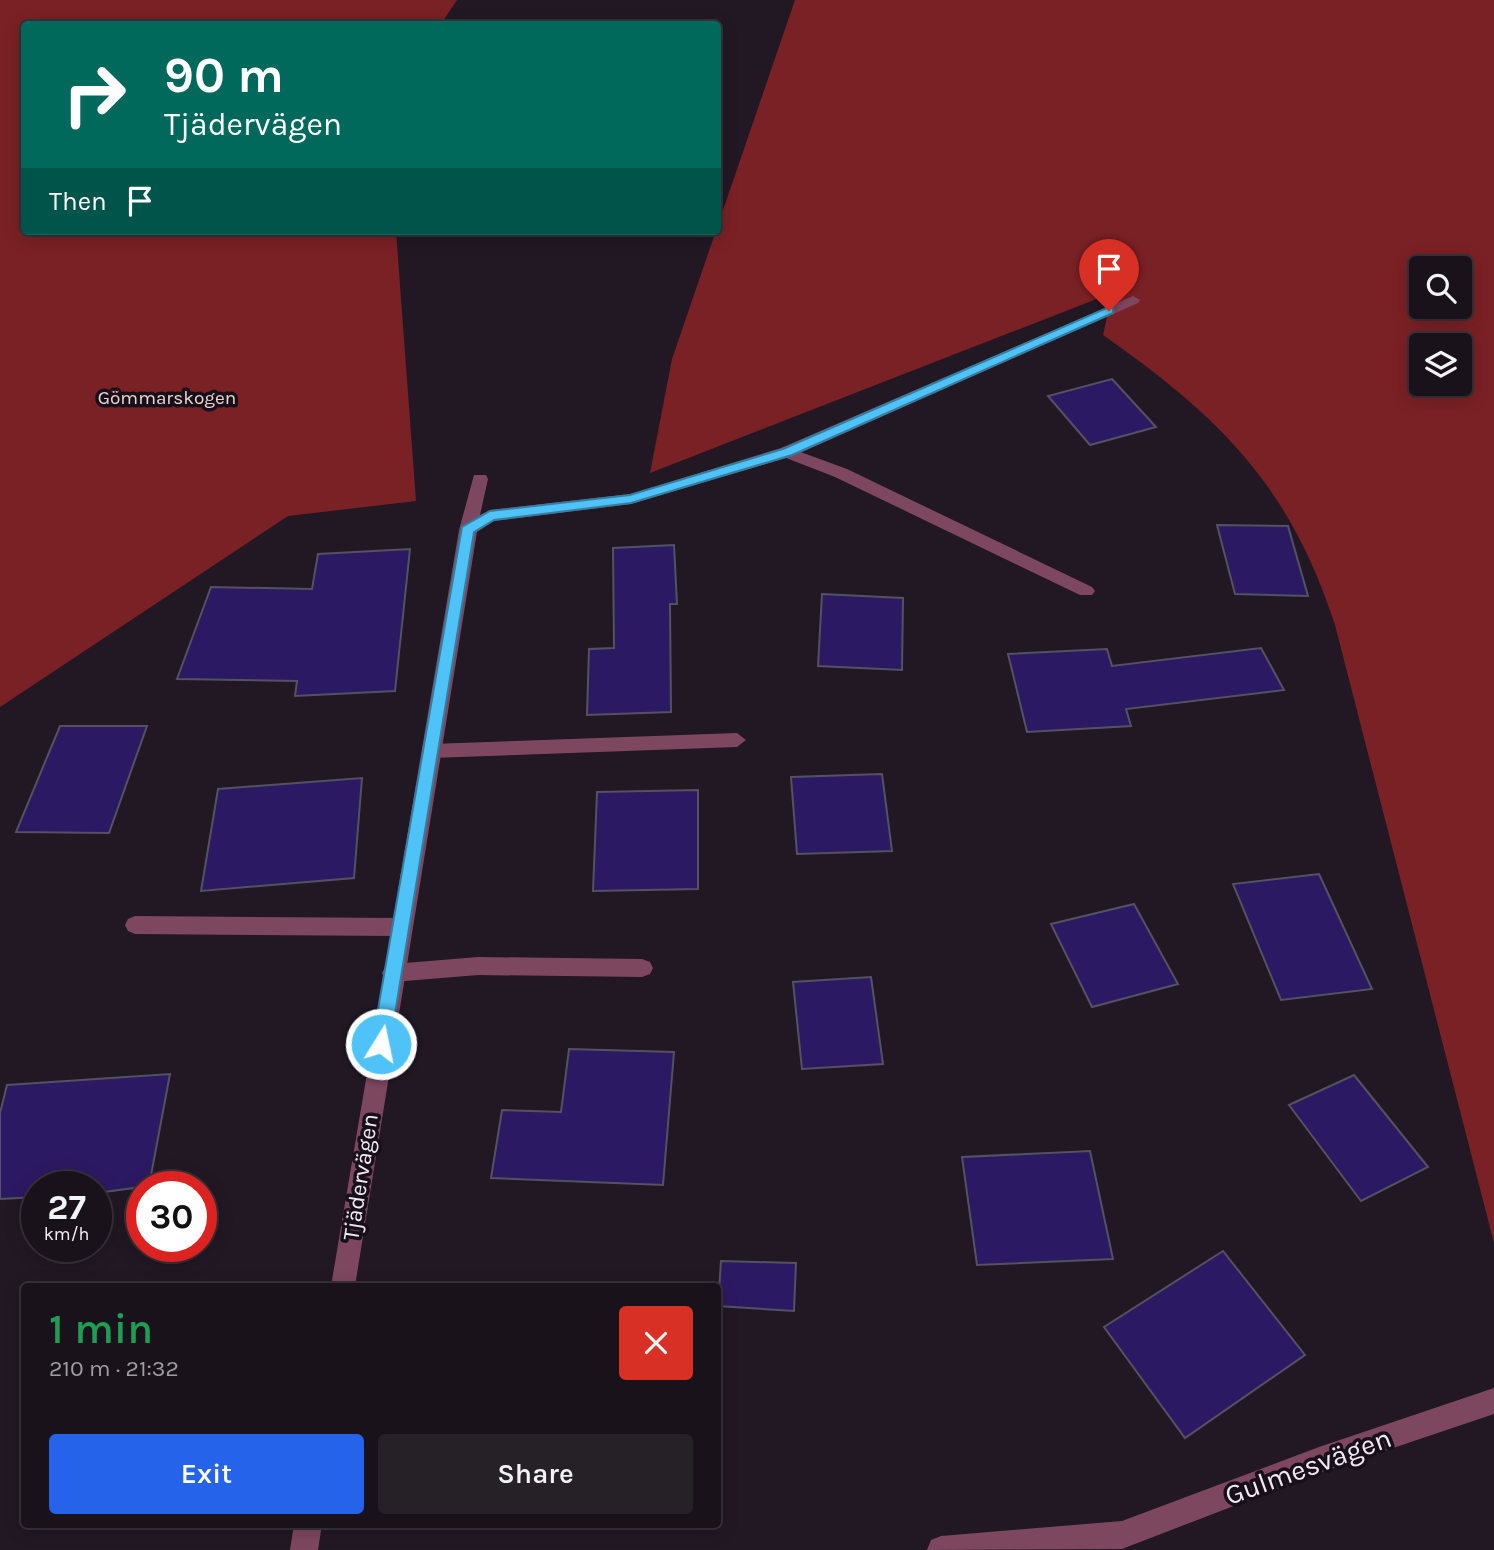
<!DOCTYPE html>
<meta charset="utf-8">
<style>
:root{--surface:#19121a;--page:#262027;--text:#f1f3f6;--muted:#9f9ea2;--line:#373239;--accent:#2563eb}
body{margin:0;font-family:Karla,sans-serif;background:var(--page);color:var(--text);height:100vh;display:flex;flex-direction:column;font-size:26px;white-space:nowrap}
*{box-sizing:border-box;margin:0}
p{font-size:23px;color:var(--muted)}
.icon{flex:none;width:38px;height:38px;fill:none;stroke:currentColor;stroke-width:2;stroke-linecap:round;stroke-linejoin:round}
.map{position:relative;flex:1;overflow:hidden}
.drawer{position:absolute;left:21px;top:1283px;width:700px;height:245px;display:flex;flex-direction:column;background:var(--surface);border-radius:7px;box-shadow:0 4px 18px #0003,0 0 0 2px var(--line)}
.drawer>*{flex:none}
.top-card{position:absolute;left:21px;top:21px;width:700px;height:214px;border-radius:7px;box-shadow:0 4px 18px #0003,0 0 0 2px var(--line);background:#00695c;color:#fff;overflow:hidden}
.fabs{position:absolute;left:1409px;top:256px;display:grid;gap:14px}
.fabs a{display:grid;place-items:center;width:63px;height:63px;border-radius:7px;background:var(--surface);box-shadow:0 4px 18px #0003,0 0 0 2px var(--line);font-size:35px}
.speed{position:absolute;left:21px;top:1171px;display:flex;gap:14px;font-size:35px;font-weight:700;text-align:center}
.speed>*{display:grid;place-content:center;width:91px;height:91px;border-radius:50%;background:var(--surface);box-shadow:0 4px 18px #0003,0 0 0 2px var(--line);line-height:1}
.speed small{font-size:18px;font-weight:400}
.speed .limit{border:10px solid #d22;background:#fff;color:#111}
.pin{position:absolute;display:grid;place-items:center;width:60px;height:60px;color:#fff;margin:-72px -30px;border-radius:50% 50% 50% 0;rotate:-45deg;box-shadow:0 0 7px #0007}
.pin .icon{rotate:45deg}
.me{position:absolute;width:77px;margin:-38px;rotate:10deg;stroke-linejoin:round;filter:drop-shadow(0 0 5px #0008)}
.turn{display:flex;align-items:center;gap:24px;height:147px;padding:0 28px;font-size:32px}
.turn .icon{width:91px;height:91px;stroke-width:2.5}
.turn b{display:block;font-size:49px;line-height:60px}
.then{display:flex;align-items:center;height:66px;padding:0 28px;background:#0003;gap:14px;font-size:26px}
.round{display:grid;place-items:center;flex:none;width:74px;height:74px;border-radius:7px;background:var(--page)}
.summary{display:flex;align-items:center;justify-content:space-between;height:119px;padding:0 28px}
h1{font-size:42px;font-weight:600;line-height:52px;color:#1e9e55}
.primary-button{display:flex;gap:14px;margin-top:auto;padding:14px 28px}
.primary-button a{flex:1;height:80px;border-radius:7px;background:var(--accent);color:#fff;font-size:28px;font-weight:600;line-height:80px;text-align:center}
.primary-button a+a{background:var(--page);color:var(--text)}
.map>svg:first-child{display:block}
.forest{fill:#7a2125;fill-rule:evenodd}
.building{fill:#2c1963;stroke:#535261;stroke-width:2}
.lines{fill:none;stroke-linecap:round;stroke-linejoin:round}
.service{fill:#7e4760;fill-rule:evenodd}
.minor{fill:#7e4760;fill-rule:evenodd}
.route{fill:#4fc3f7;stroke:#337fa1;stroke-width:2}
.labels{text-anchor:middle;stroke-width:7;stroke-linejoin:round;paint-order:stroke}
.far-park-label{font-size:19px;fill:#f0d5d2;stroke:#170f19}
.street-label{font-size:23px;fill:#f0eaf2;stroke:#170f19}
.near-street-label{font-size:28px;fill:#f0eaf2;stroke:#170f19}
</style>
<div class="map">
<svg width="1494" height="1550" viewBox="0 0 1494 1550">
<rect width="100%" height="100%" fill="#211823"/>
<g class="forest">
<path d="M0 0H457L441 24H24V231H396L416 501 288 516 0 707Z"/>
<path d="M795 0H1494V1243L1335 625C1290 486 1220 417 1103 335L1112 293 650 473 672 359ZM1421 268H1460V306H1421ZM1421 345H1460V383H1421Z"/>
</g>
<g class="building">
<path d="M1112 379 1156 427 1090 445 1048 396Z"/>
<path d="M1217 525 1288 526 1308 596 1235 594Z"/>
<path d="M674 545 677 604H670L671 712 587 715 589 649 614 648 613 548Z"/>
<path d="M410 549 395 691 295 696 297 681 177 679 211 587 312 589 318 554Z"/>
<path d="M822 594 903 598 902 670 818 666Z"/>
<path d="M1261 648 1284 690 1126 709 1131 726 1027 732 1008 654 1107 649 1112 666Z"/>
<path d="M60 726H147L109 833 16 832Z"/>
<path d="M882 774 892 851 797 854 791 777Z"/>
<path d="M362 778 354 878 201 891 218 789Z"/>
<path d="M698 790V889L593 891 597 792Z"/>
<path d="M1319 874 1372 989 1281 1000 1233 884Z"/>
<path d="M1134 904 1178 984 1092 1007 1051 924Z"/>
<path d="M871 977 883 1064 802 1069 793 982Z"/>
<path d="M569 1049 674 1052 663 1185 491 1178 502 1110 561 1112Z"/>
<path d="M170 1074 149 1186 96 1193V1186H37V1197L0 1199V1113L7 1085Z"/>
<path d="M1354 1075 1428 1167 1361 1201 1289 1105Z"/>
<path d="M1090 1151 1113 1259 977 1265 962 1157Z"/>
<path d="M1223 1251 1305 1355 1185 1438 1104 1327Z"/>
<path d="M721 1261 796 1263 794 1311 718 1306Z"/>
</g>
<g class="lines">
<g class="service">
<path d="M787 447 847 469 1092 587 1095 591 1092 595H1080L835 477 781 456V448Z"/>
<path d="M737 733 746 740 737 747 431 758 422 751 431 744Z"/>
<path d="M135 916 400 918 407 921 410 927 407 933 400 936 135 934 128 931 125 925 128 919Z"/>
<path d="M478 957 642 959 650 962 653 968 650 974 642 977 478 975 393 982 385 979 382 973 385 967 393 964Z"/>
</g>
<g class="minor">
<path d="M1133 296 1140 300 1138 303 793 456 631 504 494 521 477 532 355 1286H331L459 530 474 475H486L488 479 480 515 490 510 630 494 781 448Z"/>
<path d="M1494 1388V1414L1319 1473 1122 1549 927 1550 931 1540 941 1536 1122 1521 1319 1447Z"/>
<path d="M294 1524H322L318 1550H290Z"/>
</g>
</g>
<path class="route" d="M1109 307 1113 308V313L792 455 631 503 494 520 474 532 390 1044 387 1050 381 1052 374 1050 372 1044 462 527 490 511 630 495 783 449Z"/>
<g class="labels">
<g class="far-park-label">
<text x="167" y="404">Gömmarskogen</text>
</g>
<g class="street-label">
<text transform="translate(360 1177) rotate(-81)" y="8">Tjädervägen</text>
</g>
<g class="near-street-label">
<text transform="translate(1308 1466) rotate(-20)" y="10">Gulmesvägen</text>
</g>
</g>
</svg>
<div class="fabs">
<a><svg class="icon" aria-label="search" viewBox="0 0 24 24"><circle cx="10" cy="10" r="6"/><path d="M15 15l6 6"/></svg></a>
<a><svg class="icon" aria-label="layers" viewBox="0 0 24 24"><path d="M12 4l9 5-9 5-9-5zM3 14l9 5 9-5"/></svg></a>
</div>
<div class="speed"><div>27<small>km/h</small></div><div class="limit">30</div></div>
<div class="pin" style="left:1109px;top:311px;background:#d93025"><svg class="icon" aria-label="arrive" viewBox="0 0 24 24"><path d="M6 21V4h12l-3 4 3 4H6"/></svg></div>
<svg class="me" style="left:381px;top:1044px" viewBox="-20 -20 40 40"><circle r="17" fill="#4fc3f7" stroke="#fff" stroke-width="3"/><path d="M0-11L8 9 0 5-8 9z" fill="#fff"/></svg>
<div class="top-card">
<div class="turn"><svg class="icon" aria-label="right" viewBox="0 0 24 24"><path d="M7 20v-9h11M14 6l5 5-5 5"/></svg><div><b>90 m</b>Tjädervägen</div></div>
<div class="then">Then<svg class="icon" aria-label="arrive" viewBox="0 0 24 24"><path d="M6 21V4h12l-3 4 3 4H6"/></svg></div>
</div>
<section class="drawer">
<div class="summary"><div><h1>1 min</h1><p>210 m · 21:32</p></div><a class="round" style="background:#d93025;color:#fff"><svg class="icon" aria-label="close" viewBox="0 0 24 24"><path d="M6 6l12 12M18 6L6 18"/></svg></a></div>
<div class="primary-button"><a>Exit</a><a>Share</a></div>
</section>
</div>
